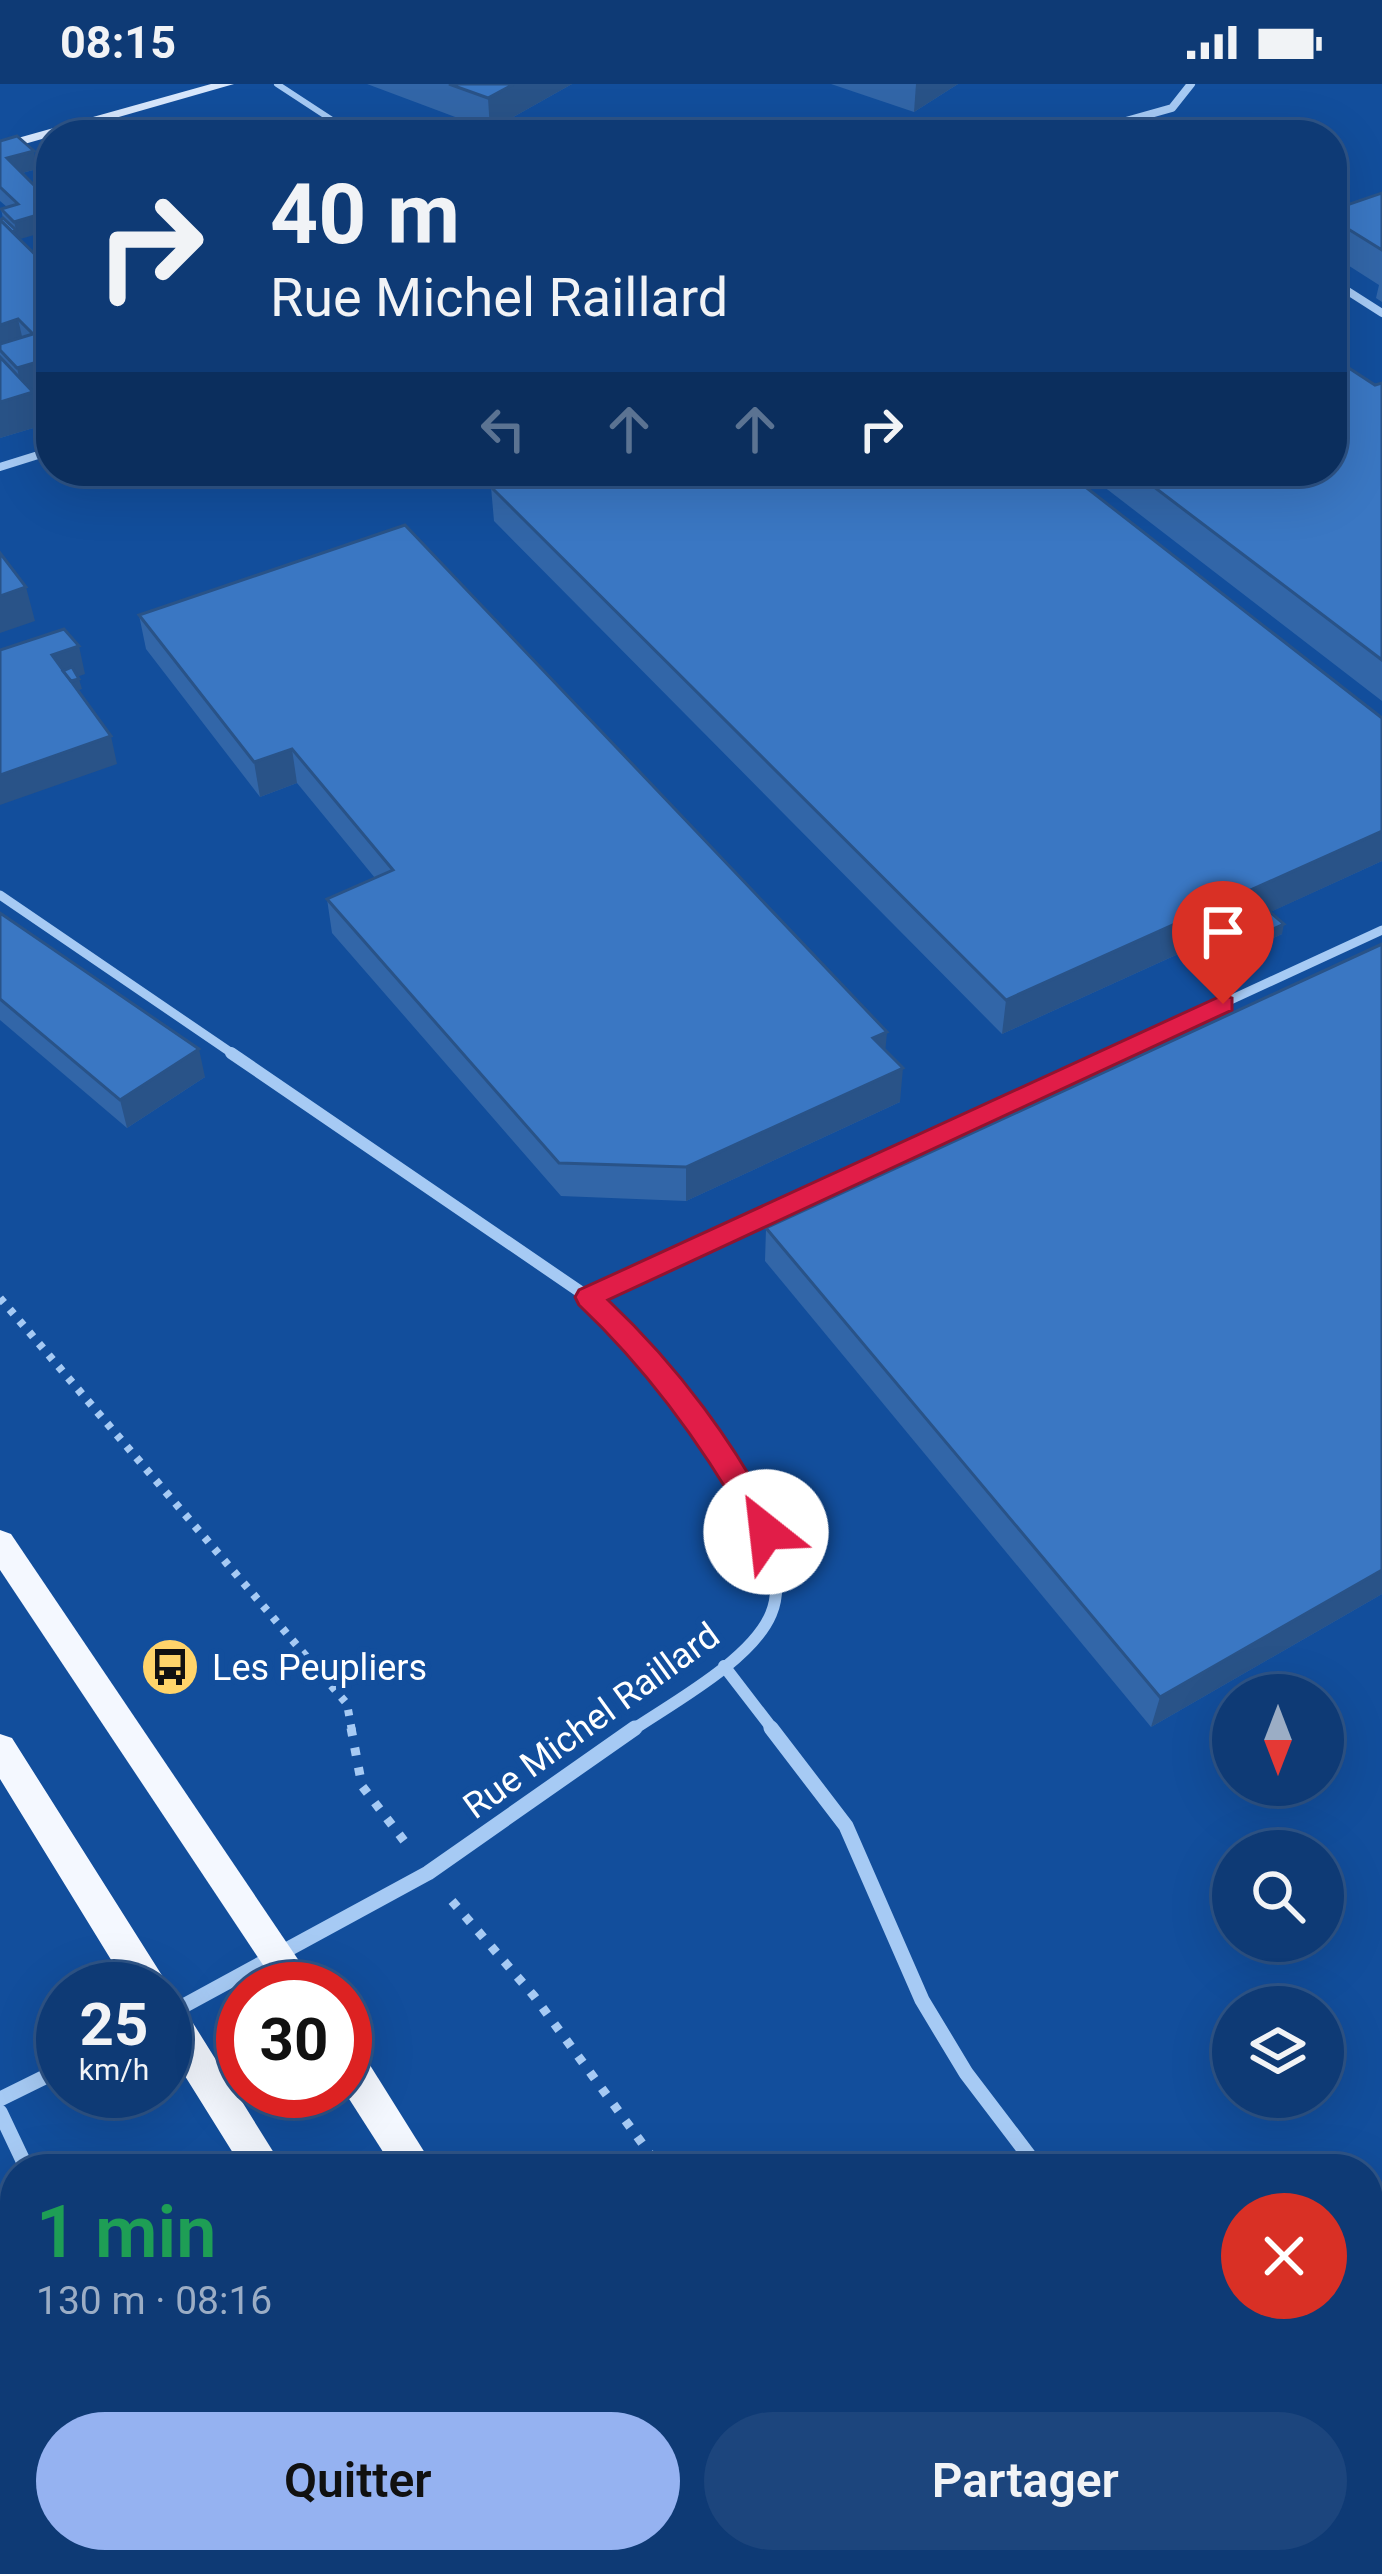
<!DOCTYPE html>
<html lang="fr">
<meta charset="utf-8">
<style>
:root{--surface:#0e3a75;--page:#1c457d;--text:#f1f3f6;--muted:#9badc5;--line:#2e5487;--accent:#95b2f1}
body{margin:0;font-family:Roboto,sans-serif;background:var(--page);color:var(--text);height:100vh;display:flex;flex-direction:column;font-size:45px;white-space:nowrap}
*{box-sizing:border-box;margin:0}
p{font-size:39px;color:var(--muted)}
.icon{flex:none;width:66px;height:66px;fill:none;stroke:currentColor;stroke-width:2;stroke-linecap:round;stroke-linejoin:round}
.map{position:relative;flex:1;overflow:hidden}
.drawer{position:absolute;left:0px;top:2070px;width:1383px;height:420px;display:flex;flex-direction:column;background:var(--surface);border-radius:48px 48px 0 0;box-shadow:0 12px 48px #0002,0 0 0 3px var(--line)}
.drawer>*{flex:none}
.banner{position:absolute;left:36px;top:36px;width:1311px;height:366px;border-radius:48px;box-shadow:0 12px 48px #0002,0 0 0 3px var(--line);background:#0e3a75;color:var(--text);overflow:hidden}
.needle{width:78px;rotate:180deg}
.buttons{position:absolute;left:1212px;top:1590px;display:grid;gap:24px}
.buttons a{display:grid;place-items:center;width:132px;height:132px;border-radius:50%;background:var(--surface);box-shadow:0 12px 48px #0002,0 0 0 3px var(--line);font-size:60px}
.speed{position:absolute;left:36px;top:1878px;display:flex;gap:24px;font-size:60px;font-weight:700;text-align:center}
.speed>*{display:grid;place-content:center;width:156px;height:156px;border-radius:50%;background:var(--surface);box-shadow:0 12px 48px #0002,0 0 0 3px var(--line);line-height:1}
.speed small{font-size:30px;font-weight:400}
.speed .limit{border:18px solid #d22;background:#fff;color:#111}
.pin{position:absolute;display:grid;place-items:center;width:102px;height:102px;color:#fff;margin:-123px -51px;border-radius:50% 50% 50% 0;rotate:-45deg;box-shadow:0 0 12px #0007}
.pin .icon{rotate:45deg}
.me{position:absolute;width:132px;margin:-66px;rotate:331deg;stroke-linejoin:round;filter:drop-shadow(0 0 9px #0008)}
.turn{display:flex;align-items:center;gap:42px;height:252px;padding:0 36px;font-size:54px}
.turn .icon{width:156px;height:156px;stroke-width:2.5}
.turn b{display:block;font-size:84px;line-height:102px}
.lanes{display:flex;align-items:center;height:114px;padding:0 36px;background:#0003;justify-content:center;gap:60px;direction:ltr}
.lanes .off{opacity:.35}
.round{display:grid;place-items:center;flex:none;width:126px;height:126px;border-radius:63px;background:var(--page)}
.headline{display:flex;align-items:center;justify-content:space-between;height:204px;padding:0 36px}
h1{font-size:72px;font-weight:600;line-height:90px;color:#1e9e55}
.action{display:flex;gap:24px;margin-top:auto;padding:24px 36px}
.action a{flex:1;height:138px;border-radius:72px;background:var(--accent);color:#111;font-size:48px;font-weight:600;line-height:138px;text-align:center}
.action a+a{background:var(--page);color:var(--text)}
.status{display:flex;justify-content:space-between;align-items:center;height:84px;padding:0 60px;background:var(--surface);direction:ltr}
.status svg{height:33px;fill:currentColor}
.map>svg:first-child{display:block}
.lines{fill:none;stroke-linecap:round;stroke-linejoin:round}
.path-far1{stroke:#a6caf4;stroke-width:8;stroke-dasharray:6 9;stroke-linecap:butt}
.path{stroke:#a6caf4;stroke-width:9;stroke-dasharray:8 12;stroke-linecap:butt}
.lane-far1{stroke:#a6caf4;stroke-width:6}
.lane{stroke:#a6caf4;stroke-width:12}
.street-far3{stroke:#a6caf4;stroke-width:8}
.street-far2{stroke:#a6caf4;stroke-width:9}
.street-far1{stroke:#a6caf4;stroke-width:12}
.street{stroke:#a6caf4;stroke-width:15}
.secondary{fill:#d7e7fd;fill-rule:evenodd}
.primary{fill:#f4f8ff;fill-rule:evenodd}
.wall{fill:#3266a8}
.shaded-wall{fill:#295388}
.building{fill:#3a77c3;stroke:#295388;stroke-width:3}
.route{fill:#e11d48;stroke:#92132f;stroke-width:3}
.labels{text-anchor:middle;stroke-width:12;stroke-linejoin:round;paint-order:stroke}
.poi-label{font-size:36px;fill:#fff;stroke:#124e9c;text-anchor:start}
.street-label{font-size:36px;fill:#fff;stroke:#124e9c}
</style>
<div class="status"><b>08:15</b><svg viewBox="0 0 49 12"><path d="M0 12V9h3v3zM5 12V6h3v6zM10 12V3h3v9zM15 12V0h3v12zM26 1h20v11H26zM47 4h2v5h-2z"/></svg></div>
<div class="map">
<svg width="1382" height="2490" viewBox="0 0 1382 2490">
<rect width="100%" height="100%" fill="#124e9c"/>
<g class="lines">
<path class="path-far1" d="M0 1214 347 1620 352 1647"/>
<g class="path">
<path d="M351 1644 362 1702 405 1758"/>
<path d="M452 1817 534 1912 661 2085"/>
<path d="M747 2475 757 2490"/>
<path d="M945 2475 956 2490"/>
</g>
<path class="lane-far1" d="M277 0 355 51"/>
<path class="lane" d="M1368 2313 1382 2300"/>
<g class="street-far3">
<path d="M1076 51 1172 24 1191 0"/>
<path d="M1332 197 1382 229"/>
<path d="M0 383 51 367"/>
</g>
<g class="street-far2">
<path d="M0 811 236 972"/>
<path d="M1109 972 1382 846"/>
</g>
<g class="street-far1">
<path d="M231 969 588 1213 1115 969"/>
<path d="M588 1213C646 1266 807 1446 771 1530 752 1576 672 1619 631 1647"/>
<path d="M724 1582 774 1647"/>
</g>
<g class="street">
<path d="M771 1644 846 1742 922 1916 966 1989 1039 2085"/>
<path d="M165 1932 428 1789 635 1644"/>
<path d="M0 2015 63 1984"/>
<path d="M0 2028 27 2085"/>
<path d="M224 2475 232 2490"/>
</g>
<path class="secondary" d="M211 0H234L0 67V59Z"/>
<g class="primary">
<path d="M0 1446 11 1450 318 1905H279L0 1486Z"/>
<path d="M0 1650 12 1654 163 1893 166 1910 178 1915 284 2085H243L165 1960V1905H129L0 1695Z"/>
<path d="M345 1957 358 1962 435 2085H394L344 2007Z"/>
<path d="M489 2475H534L540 2490H495Z"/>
<path d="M658 2475H704L710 2490H664Z"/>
</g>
</g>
<g class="wall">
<path d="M367 0H572L490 46Z"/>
<path d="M831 0H958L914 28Z"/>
<path d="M0 57 37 85 22 89 20 155 51 186 33 309 40 342 0 354V135L3 134 1 125 7 123 0 117Z"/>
<path d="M1382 109V218L1376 214 1379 201 1332 171V126Z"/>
<path d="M1382 299V617L1099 399 1101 387H1332L1375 301Z"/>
<path d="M491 403 1382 634V777L1270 828 1282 850 1219 879 1198 861 1002 950 494 437Z"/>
<path d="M139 531 885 966 900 1018 686 1117 561 1112 332 849 327 815 375 794 297 699 260 713 146 565Z"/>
<path d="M0 829 205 993 127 1044 0 936Z"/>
<path d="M766 1144 1382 1510 1151 1643 765 1177Z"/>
</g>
<g class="shaded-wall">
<path d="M514 0H572L490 46 488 14Z"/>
<path d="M916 0H958L914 28Z"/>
<path d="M34 67 37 85 11 92 7 74Z"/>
<path d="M51 127V146L0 161V151L16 146 14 138Z"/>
<path d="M18 235 24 261 0 266V241Z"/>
<path d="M51 274V303L33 309 40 342 0 354V318L23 311 17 284Z"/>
<path d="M26 503 35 537 0 549V512Z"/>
<path d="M79 562 85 590 63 598 52 571Z"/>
<path d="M79 595 82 605 67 610 64 600Z"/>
<path d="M111 652 117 680 0 721V691Z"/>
<path d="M292 665 297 699 260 713 254 678Z"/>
<path d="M1382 747V777L1207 857 1200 851 1198 861 1002 950 1006 916Z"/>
<path d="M1284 840 1282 850 1219 879 1221 869Z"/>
<path d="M887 948 884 982 873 954Z"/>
<path d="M199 965 205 993 127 1044 120 1016Z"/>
<path d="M903 984 900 1018 686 1117V1083Z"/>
<path d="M1382 1486V1510L1151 1643 1160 1613Z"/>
<path d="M0 2174 15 2206V2212L0 2180Z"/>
<path d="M15 2368V2384L0 2393V2377Z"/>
</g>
<g class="building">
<path d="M449 0H514L488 14Z"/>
<path d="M17 52 34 67 7 74 45 112 51 110V127L14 138 1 125 18 120 0 103V57Z"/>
<path d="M1382 109V166L1332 135V126Z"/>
<path d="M3 134 16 146 12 148 0 136Z"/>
<path d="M0 136 51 186V274L17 284 0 266V260L33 250 18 235 0 241Z"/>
<path d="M0 273 33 308 0 318Z"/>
<path d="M1332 273 1375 301 1382 299V576L1133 387H1332Z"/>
<path d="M540 387H1065L1382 634V747L1006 916 491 403Z"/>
<path d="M405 441 887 948 873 954 903 984 686 1083 559 1079 327 815 393 786 292 665 254 678 139 531Z"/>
<path d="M0 469 26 503 0 512Z"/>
<path d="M64 545 79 562 52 571 111 652 0 691V566Z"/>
<path d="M72 583 79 595 71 597 63 587Z"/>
<path d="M1263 822 1284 840 1221 869 1200 851Z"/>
<path d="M0 829 199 965 120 1016 0 915Z"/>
<path d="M1382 860V1486L1160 1613 766 1144Z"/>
<path d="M0 2180 15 2212V2368L0 2377Z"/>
</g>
<path class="route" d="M1223 911 1232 914V926L608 1216C677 1281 738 1362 780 1448L776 1456H756C708 1369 651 1289 579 1221L575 1213 579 1206Z"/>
<defs>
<g id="bus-disc" transform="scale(3)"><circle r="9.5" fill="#ffd46a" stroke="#124e9c"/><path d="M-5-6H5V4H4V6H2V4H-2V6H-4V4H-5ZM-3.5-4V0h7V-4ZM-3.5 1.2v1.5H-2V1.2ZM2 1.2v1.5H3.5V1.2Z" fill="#111"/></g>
</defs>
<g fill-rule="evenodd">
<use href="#bus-disc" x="170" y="1583"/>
</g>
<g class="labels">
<g class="poi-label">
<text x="212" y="1596">Les Peupliers</text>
</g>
<g class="street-label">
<text transform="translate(591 1636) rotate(-36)" y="13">Rue Michel Raillard</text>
</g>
</g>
</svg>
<div class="buttons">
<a><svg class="needle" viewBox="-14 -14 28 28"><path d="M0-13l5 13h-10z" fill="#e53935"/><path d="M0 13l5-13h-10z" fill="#9badc5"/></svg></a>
<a><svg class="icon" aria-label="search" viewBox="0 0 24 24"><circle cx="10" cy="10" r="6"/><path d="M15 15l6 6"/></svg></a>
<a><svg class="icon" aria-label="layers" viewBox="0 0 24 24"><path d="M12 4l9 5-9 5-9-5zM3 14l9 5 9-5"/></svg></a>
</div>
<div class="speed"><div>25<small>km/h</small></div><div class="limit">30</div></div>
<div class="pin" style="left:1223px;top:920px;background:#d93025"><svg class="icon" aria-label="arrive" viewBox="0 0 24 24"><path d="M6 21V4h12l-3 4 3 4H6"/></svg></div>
<svg class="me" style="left:766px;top:1448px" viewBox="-20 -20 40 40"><circle r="19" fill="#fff"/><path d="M0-13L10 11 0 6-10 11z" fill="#e11d48"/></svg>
<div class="banner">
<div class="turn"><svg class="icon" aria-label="right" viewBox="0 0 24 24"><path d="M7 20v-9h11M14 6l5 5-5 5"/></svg><div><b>40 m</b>Rue Michel Raillard</div></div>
<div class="lanes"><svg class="icon off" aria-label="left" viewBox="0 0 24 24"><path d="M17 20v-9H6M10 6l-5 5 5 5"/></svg><svg class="icon off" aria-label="ahead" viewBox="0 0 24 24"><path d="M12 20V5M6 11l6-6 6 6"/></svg><svg class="icon off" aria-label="ahead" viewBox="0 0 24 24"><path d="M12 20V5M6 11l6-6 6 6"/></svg><svg class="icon" aria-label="right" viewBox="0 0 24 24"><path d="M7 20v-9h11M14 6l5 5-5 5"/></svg></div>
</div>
<section class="drawer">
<div class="headline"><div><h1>1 min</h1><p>130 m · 08:16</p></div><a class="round" style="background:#d93025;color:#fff"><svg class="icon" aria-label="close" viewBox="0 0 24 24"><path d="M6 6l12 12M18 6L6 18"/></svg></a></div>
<div class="action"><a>Quitter</a><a>Partager</a></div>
</section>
</div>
